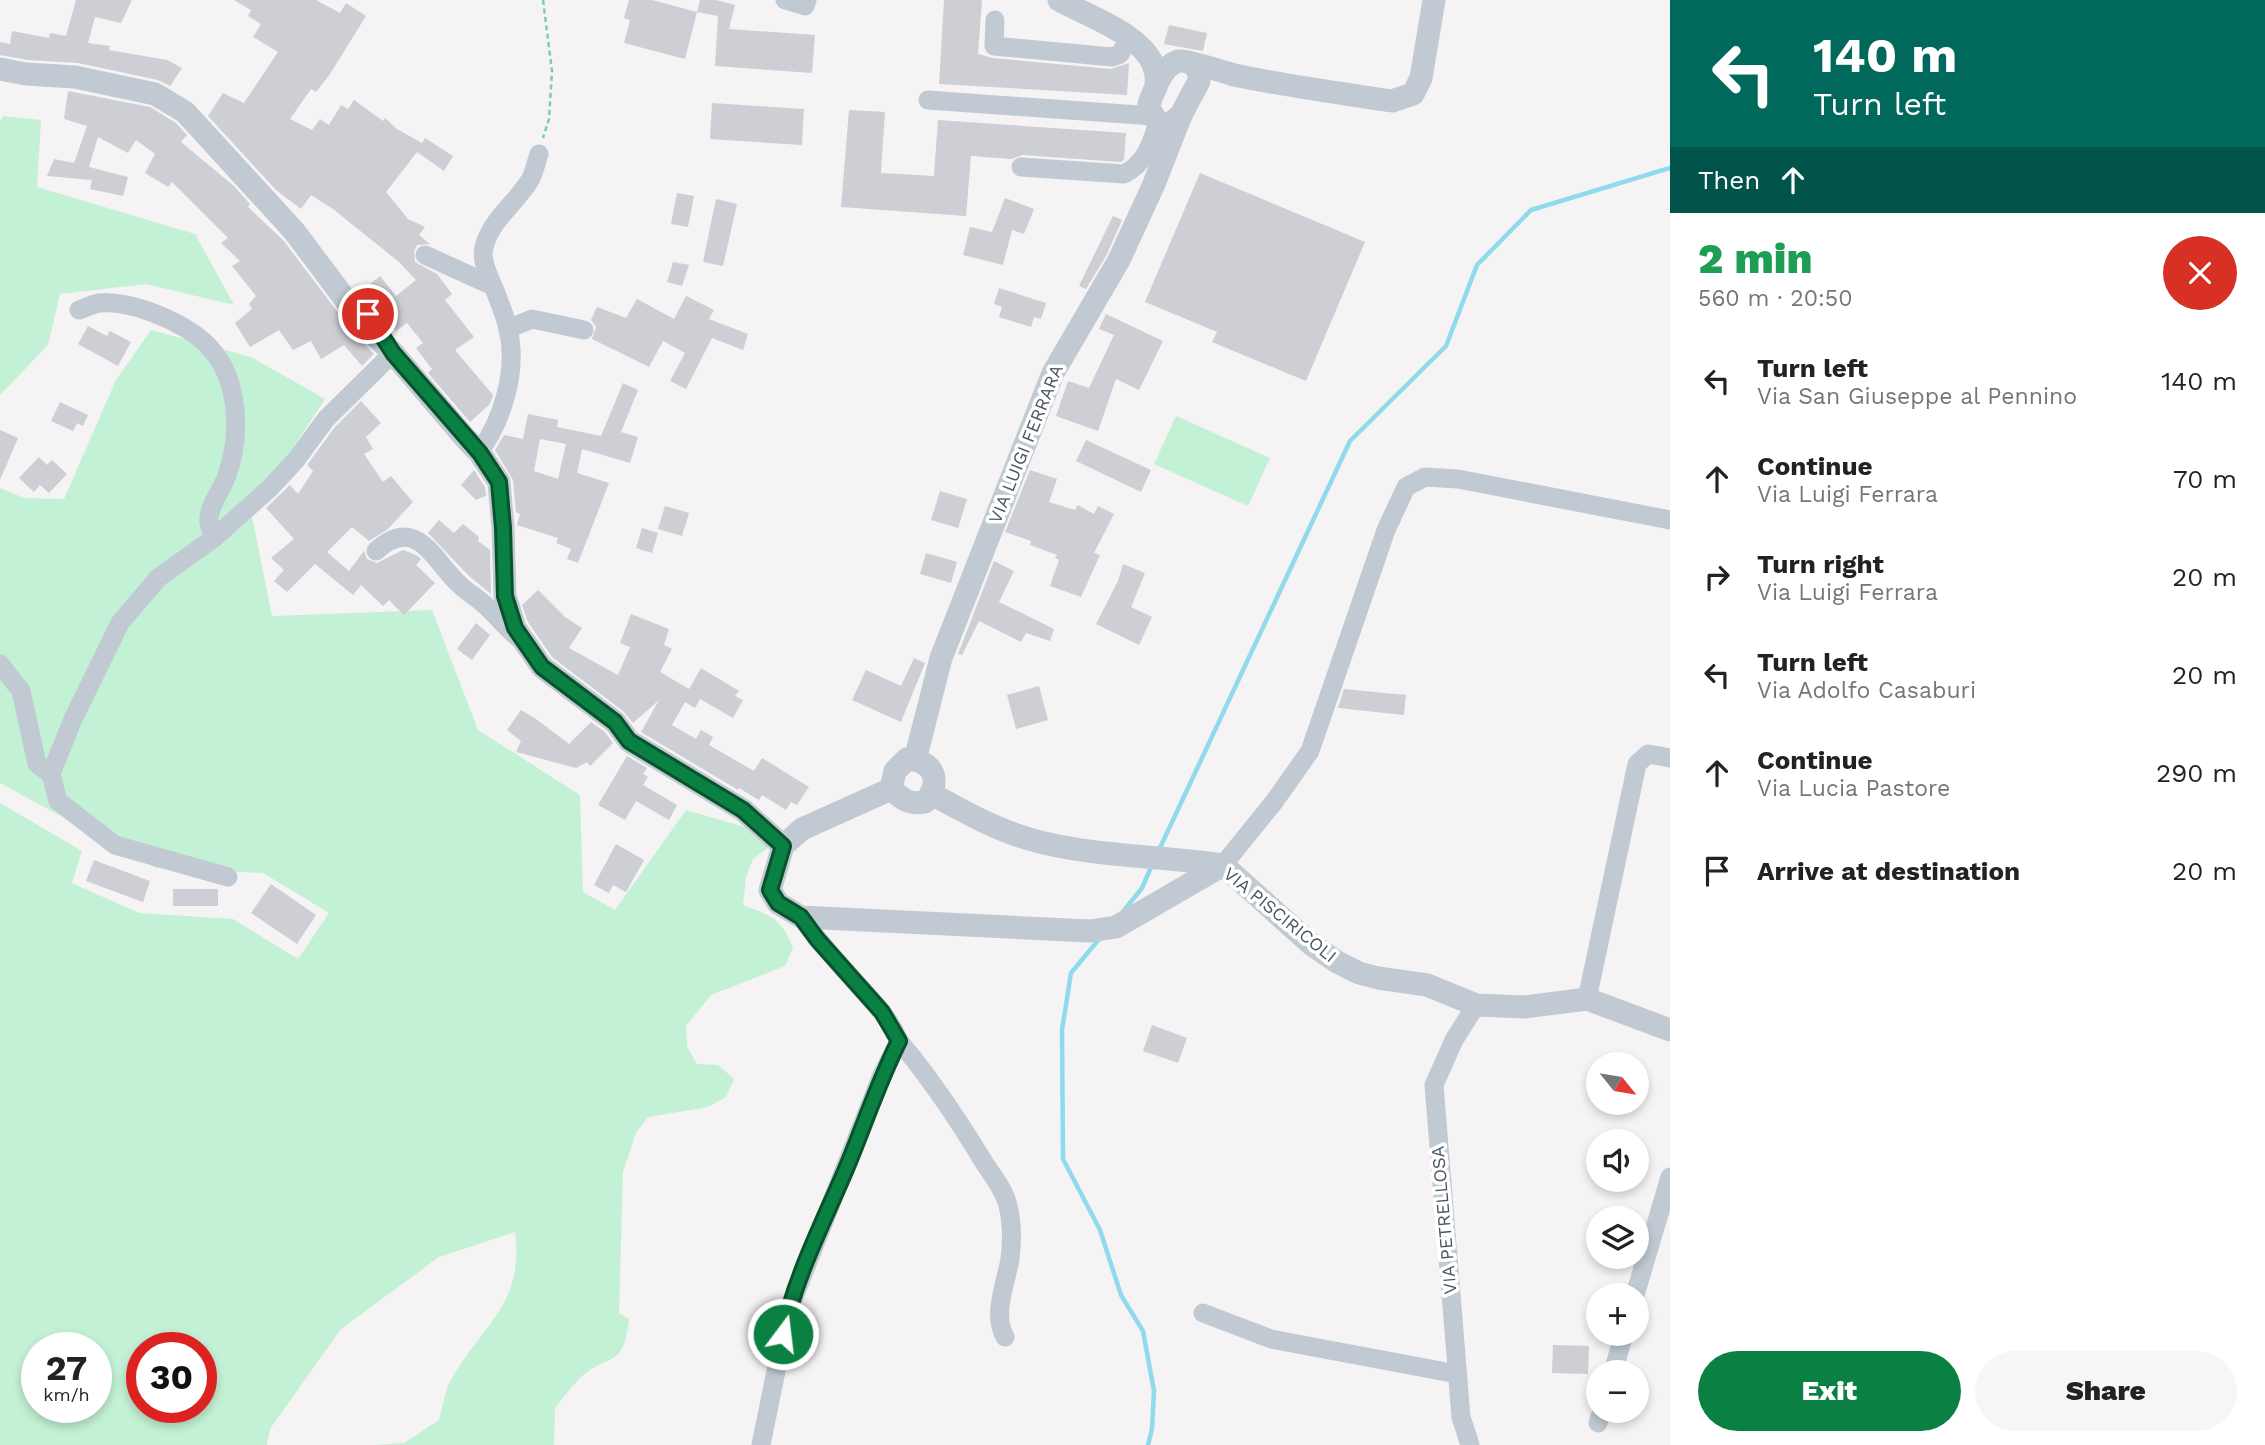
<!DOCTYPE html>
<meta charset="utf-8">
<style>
:root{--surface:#fff;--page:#f6f6f6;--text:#222;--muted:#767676;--accent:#0b8043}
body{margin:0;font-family:"Work Sans",sans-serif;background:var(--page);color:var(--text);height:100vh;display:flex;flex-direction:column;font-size:26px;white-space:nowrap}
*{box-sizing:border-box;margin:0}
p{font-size:23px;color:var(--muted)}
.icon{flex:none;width:38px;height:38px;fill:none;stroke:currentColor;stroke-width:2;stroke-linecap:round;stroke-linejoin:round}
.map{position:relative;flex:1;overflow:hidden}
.sheet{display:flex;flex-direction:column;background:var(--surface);width:595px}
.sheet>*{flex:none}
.top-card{background:#00695c;color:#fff;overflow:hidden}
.needle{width:46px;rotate:120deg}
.tools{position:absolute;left:1586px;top:1052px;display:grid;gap:14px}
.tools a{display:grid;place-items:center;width:63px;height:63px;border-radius:50%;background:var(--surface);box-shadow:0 4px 10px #0003;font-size:35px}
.speed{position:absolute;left:21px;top:1332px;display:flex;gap:14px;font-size:35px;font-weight:700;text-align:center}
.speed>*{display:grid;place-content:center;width:91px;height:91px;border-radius:50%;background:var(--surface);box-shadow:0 4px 10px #0003;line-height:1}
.speed small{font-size:18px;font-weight:400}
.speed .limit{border:10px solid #d22;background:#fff;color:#111}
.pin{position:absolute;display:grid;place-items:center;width:60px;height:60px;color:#fff;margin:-30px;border:4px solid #fff;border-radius:50%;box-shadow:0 2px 7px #0007}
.me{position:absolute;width:77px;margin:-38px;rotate:15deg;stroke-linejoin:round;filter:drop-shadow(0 0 5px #0008)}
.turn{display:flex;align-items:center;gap:24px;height:147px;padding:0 28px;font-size:32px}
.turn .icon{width:91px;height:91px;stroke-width:2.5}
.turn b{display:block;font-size:49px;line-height:60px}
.then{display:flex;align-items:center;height:66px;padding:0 28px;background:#0003;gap:14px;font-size:26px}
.round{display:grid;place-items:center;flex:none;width:74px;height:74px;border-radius:37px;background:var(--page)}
.overview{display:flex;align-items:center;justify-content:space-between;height:119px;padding:0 28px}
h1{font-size:42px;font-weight:800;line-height:52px;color:#1e9e55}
.action{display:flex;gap:14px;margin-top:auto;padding:14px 28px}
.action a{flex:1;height:80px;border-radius:42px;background:var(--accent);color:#fff;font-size:28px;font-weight:800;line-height:80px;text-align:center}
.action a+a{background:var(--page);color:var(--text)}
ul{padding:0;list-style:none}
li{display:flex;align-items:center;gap:21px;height:98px;padding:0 28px}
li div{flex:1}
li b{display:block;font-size:26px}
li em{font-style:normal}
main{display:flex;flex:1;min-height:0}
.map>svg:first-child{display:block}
.green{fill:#c3f1d5;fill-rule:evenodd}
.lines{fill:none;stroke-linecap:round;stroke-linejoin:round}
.stream{stroke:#90daee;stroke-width:4.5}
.building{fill:#cdcfd5;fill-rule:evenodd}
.path{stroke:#7ad0a6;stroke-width:2.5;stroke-dasharray:5 3.5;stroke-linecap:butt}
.minor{stroke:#c1cad2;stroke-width:19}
.tertiary{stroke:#c1cad2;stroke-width:23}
.route-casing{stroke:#07532c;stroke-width:18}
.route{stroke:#0b8043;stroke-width:12}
.labels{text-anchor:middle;stroke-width:7;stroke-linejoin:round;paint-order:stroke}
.street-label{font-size:18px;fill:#4a5661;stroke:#fff}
</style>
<main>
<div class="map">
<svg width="1670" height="1445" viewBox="0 0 1670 1445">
<rect width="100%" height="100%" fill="#f5f3f3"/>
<g class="green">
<path d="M3 116 41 120 37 187 195 234 234 305 146 284 60 294 48 345 0 395V122Z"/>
<path d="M151 330 251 357 325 399 251 512 272 616 432 610 478 730 580 795 583 892 615 910 686 810 782 838 753 859 746 877 743 905C772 916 782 919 793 948L785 966 711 995 686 1026 687 1047 697 1064 718 1065 734 1079 726 1097 708 1107 648 1117 636 1133 623 1172 619 1313 629 1319C623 1371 610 1351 580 1378 571 1387 563 1398 555 1408L554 1445H376L404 1443 439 1420C443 1406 445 1389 452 1378 484 1323 524 1304 515 1232L439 1257 341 1329 270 1429 267 1445H0V803L82 851 72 883 139 913 233 919 298 959 329 913 263 873 156 868 0 783V488L24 498 64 499 116 380ZM37 1348H96V1407H37ZM142 1348H201V1407H142Z"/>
<path d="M1176 416 1270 458 1248 506 1154 464Z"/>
</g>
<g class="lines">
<g class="stream">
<path d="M1159 850 1350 441 1446 346 1477 265 1531 210 1670 168"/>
<path d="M1122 913 1142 888 1152 865"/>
<path d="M1100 938 1071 973 1062 1030 1063 1159 1100 1230 1121 1295 1143 1331 1154 1391 1152 1429 1148 1445"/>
</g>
</g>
<g class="building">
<path d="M76 0H132L121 23 95 17 88 43 110 46 109 50 167 60 182 68 170 86 158 80 78 63 28 60 0 55V42L10 44 12 31 49 38 50 33 66 36Z"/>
<path d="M234 0H316L340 13 346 3 366 16 330 74 316 92 311 89 290 119 312 130 320 119 329 125 341 105 348 109 354 100 383 121 385 118 397 129 422 143 425 138 453 156 444 171 417 152 386 192 408 219 425 227 419 235 430 244 417 245 414 251 415 262 437 274 452 294 445 300 474 337 455 350 493 395 490 404 470 422 428 373 432 369 416 348 423 343 407 323 396 331 364 289 380 276 396 296 416 280 399 262 333 209 311 195 301 209 276 190 208 116 223 93 244 103 278 52 253 37 261 24 248 16 251 10Z"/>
<path d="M629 0H652L697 12 685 59 624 43 630 20 624 18Z"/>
<path d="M700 0H716L735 5 729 29 815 35 812 73 715 66 718 16 697 12Z"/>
<path d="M944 0H982L978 54 993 58 1111 69 1129 63 1127 95 939 84Z"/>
<path d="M1169 25 1207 33 1203 51 1164 44Z"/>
<path d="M68 91 150 107 176 123 187 135 181 142 234 186 250 204 248 207 283 240 352 331 374 354 362 366 344 345 321 359 311 341 293 350 279 330 250 347 235 323 252 309 249 304 256 296 232 266 240 261 221 243 228 238 172 182 168 187 145 173 155 154 136 140 128 153 98 137 89 167 128 177 123 196 90 189 92 180 47 176 54 159 74 163 87 126 64 119Z"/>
<path d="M712 103 804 109 802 145 710 139Z"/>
<path d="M849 110 885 112 881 173 934 176 938 120 1126 133 1124 160 1121 162 1022 155 1012 159 971 156 966 216 841 207Z"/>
<path d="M1200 173 1365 242 1306 381 1212 342 1217 332 1145 302Z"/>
<path d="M677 193 694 196 688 227 671 224Z"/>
<path d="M1005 198 1034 209 1024 234 1012 230 1003 265 963 255 970 227 992 232Z"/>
<path d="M716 199 737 204 723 266 703 262Z"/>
<path d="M1113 216 1122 220 1107 254 1086 289 1079 286Z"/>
<path d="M673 262 689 265 682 286 667 282Z"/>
<path d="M999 288 1046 303 1041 319 1034 317 1031 327 999 317 1002 307 994 304Z"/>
<path d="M686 296 714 310 709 319 748 334 743 350 712 338 686 389 670 381 685 353 663 341 649 367 592 339 596 327 591 320 597 307 626 318 637 299 674 319Z"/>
<path d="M1106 314 1163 341 1139 390 1116 379 1098 431 1056 416 1068 381 1089 388 1114 335 1099 329Z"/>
<path d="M88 326 107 336 110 331 131 342 118 366 78 344Z"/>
<path d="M623 383 638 390 621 432 638 437 630 463 582 449 577 473 609 483 578 563 567 559 571 549 556 543 558 538 517 525 520 514 516 512 513 480 495 450 504 435 523 439 528 414 558 420 557 427 601 436ZM540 439 566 444 558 479 534 471Z"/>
<path d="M361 401 381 423 366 437 373 449 364 454 383 482 391 476 413 502 388 529 369 541 352 527 327 552 349 571 364 551 367 559 377 563 403 550 416 555 421 559 416 565 435 583 404 615 389 600 383 606 361 585 353 595 315 564 287 592 274 581 284 570 271 558 294 539 266 508 290 485 298 494 313 471 307 465 335 427Z"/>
<path d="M60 402 88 415 83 426 77 423 73 431 51 421Z"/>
<path d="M0 430 18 438 0 480Z"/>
<path d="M1086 440 1151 470 1141 492 1076 461Z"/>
<path d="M39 457 47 465 52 460 67 474 49 493 40 485 34 492 19 478Z"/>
<path d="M474 470 485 487 486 496 476 500 461 485Z"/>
<path d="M1030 470 1057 479 1049 502 1075 510 1078 505 1094 514 1098 506 1114 514 1094 553 1100 555 1081 597 1050 586 1059 560 1055 558 1057 555 1030 545 1031 541 1005 532Z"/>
<path d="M940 491 967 499 958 528 931 520Z"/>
<path d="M665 506 689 513 682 536 658 529Z"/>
<path d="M439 520 454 533 463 524 479 537 478 541 490 550 491 594 469 576 428 533Z"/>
<path d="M642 528 658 533 652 553 636 548Z"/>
<path d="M926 553 957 562 951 583 920 574Z"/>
<path d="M994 561 1014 571 999 602 1054 629 1050 641 1026 633 1021 642 979 621 962 655 958 654Z"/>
<path d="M1123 564 1145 573 1131 607 1152 617 1139 645 1096 624 1118 581Z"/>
<path d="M538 590 565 617 582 628 569 648 618 675 630 647 620 643 631 614 669 629 664 645 672 649 660 672 689 689 701 668 739 691 735 696 743 700 733 718 700 699 695 708 685 702 672 725 696 739 701 730 713 737 709 745 754 771 762 758 809 787 797 805 791 802 786 810 762 795 759 800 739 788 738 790 641 732 659 700 633 723 623 711 552 657 528 622 522 605Z"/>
<path d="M476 623 490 635 472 660 457 649Z"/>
<path d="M914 658 925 663 901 722 852 700 866 670 901 686Z"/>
<path d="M1039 686 1048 720 1016 729 1007 695Z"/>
<path d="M1344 689 1406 695 1404 715 1338 708Z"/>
<path d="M521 710 536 719 569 744 591 722 605 732 613 743 590 766 587 762 576 768 516 752 521 741 507 730Z"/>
<path d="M627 756 647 768 643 774 648 777 643 785 677 805 669 820 636 801 625 820 598 805Z"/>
<path d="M616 844 644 860 626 892 613 885 609 893 594 885Z"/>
<path d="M94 860 150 881 143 902 86 881Z"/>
<path d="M271 884 316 915 297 944 251 913Z"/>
<rect x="173" y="889" width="45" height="17"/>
<path d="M1152 1025 1187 1038 1178 1063 1143 1051Z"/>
<path d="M1553 1345 1589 1346 1588 1374 1552 1373Z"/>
</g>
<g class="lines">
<path class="path" d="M543 0 552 71 549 119 543 138"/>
<g class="minor">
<path d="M785 0 805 6 807 0"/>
<path d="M995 20 994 46 1112 57 1120 54 1130 37"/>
<path d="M928 100 1153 116"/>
<path d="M1021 167 1124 174C1145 164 1151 144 1158 123"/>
<path d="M425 255 493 286"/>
<path d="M79 310C85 308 92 304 99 303 123 301 151 311 172 321 186 328 201 337 211 349 240 382 241 438 226 478 221 491 207 508 209 523 209 527 213 533 214 538"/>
<path d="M508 329 532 319 584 330"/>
<path d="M479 452C503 420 518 369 508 329 506 317 500 305 496 293 491 280 480 261 484 247 491 220 516 203 530 180 534 173 536 163 539 154"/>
<path d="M376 551C417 513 434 562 460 585 468 593 478 598 486 606 498 617 508 630 521 640"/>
<path d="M0 664 21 691 37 764 51 774"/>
<path d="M1223 865 1274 802 1310 751 1386 530 1406 487 1425 477 1458 479 1670 520"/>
<path d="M228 877 115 845 58 801 51 774 73 719 120 623 158 578 214 538 270 488 296 460 326 419 393 353"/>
<path d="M1587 999 1637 764 1648 754 1670 758"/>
<path d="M899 1041C931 1079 959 1121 985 1164 993 1176 1005 1191 1008 1206 1012 1222 1012 1243 1010 1259 1006 1283 992 1315 1005 1337"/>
<path d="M1635 1295 1670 1177"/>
<path d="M1203 1313 1271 1339 1457 1374"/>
<path d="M1613 1372 1624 1334"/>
<path d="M1598 1423 1602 1410"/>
<path d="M761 1445 788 1312 882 1075 899 1041C890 1018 873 1002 857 984 837 962 818 941 801 917"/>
<path d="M1470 1445 1461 1417 1434 1085 1454 1040 1476 1005"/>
</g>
<g class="tertiary">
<path d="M1059 0C1087 16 1148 36 1155 71 1157 76 1156 83 1156 88"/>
<path d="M0 69 26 74 75 77 155 94 185 112 294 231 363 323 393 353 466 439 479 452 499 482 503 528 505 596 515 628 542 667 615 722 629 741 743 810 783 846"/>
<path d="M1181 115 1170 124 1158 123 1150 110 1149 104C1154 90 1162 66 1178 61 1183 59 1224 72 1234 75 1286 86 1340 93 1392 101L1413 94 1421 78 1434 0"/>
<path d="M907 759C935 761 942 782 925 802 909 805 902 799 891 789L895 771Z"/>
<path d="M915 760 941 658 1053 373 1119 260 1154 184 1181 115 1199 81V73L1195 66"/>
<path d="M891 789 802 829 783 846 770 890 778 903 801 917 1090 931 1116 927 1223 865 1311 944 1337 962 1359 973 1378 978 1427 985 1476 1005 1524 1007 1587 999 1670 1030"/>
<path d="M932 794C966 813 1002 833 1040 842 1100 857 1163 856 1223 865"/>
</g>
</g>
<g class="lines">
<g class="route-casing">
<path id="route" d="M368 314 393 353 480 453 499 482 503 528 505 596 515 628 542 667 615 722 629 741 743 810 783 846 770 890 778 903 801 917 817 939 882 1012 899 1041C878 1083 864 1126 846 1169 823 1223 795 1277 783 1334"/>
</g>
<use href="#route" class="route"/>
</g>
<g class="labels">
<g class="street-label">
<text transform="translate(1026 444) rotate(-68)" y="6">VIA LUIGI FERRARA</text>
<text transform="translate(1280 915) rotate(39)" y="6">VIA PISCIRICOLI</text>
<text transform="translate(1444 1220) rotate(-95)" y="6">VIA PETRELLOSA</text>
</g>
</g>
</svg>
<div class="tools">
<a><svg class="needle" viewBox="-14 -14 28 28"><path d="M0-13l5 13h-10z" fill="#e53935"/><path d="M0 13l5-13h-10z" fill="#767676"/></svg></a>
<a><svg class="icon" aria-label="sound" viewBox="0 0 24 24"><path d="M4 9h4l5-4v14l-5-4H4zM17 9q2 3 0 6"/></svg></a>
<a><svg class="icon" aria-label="layers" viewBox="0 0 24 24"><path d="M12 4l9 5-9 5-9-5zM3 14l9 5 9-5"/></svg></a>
<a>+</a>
<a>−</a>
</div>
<div class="speed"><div>27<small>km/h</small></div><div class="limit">30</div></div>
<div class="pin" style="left:368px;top:314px;background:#d93025"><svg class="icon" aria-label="arrive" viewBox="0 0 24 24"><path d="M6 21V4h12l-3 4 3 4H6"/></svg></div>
<svg class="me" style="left:783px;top:1334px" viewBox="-20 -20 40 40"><circle r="17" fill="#0b8043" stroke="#fff" stroke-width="3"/><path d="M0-11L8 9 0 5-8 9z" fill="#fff"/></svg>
</div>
<section class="sheet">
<div class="top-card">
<div class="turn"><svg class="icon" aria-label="left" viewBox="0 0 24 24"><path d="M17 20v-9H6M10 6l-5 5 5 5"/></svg><div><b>140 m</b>Turn left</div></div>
<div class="then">Then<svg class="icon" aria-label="ahead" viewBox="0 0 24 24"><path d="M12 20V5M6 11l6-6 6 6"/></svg></div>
</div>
<div class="overview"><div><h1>2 min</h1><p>560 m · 20:50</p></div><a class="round" style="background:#d93025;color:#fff"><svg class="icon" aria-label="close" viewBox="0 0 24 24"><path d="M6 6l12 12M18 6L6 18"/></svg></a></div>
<ul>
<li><svg class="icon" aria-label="left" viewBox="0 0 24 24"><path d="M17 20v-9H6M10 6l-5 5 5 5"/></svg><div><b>Turn left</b><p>Via San Giuseppe al Pennino</p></div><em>140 m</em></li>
<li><svg class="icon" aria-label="ahead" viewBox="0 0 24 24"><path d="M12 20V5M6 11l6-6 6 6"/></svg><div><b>Continue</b><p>Via Luigi Ferrara</p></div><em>70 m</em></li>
<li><svg class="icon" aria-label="right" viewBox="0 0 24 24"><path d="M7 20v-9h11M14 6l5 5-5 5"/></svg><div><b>Turn right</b><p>Via Luigi Ferrara</p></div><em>20 m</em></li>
<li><svg class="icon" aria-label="left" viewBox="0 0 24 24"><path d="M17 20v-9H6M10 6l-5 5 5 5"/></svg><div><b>Turn left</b><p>Via Adolfo Casaburi</p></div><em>20 m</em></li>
<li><svg class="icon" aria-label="ahead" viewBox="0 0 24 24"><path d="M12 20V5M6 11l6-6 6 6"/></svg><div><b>Continue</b><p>Via Lucia Pastore</p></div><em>290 m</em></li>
<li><svg class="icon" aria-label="arrive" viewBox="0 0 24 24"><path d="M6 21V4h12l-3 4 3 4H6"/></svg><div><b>Arrive at destination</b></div><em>20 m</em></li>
</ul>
<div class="action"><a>Exit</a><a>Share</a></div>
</section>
</main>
